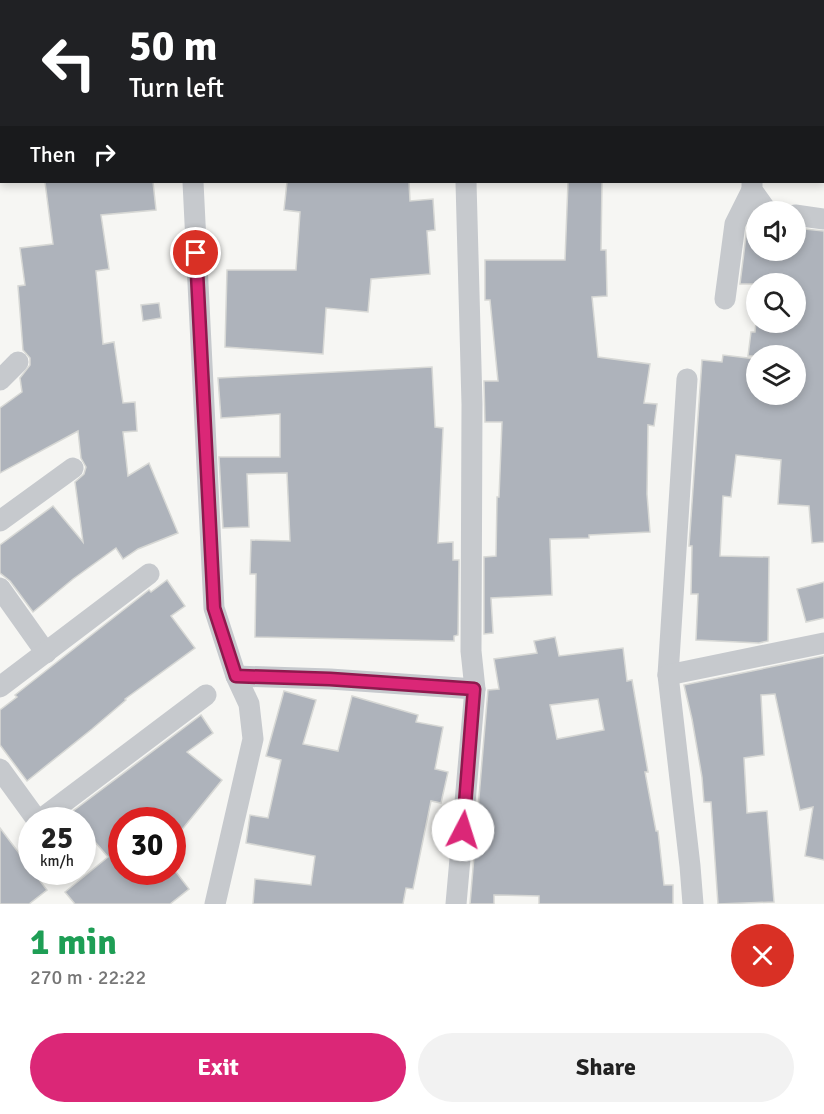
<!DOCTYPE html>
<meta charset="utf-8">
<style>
:root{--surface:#fff;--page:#f2f2f2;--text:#222;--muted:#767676;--accent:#db2777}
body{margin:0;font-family:Signika,sans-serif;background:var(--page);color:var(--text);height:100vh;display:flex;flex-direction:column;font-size:22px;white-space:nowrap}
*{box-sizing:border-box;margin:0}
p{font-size:20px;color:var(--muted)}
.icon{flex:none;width:33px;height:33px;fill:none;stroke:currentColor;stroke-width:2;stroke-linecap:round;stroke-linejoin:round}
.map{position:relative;height:904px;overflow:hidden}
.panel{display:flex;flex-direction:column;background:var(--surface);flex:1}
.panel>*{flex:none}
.hud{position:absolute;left:0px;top:0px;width:825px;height:183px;box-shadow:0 3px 9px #0003;background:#202124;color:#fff;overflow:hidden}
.buttons{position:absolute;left:746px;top:201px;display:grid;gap:12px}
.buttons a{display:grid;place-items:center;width:60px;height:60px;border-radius:50%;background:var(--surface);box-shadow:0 3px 9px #0003;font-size:30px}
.speed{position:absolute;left:18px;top:807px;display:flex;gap:12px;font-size:30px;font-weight:700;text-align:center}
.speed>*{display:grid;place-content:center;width:78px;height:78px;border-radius:50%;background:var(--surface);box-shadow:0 3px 9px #0003;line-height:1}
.speed small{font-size:15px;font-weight:400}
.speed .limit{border:9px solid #d22;background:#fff;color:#111}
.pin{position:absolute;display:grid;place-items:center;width:51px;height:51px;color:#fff;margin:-26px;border:3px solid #fff;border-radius:50%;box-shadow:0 2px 6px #0007}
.me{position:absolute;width:66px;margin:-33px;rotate:5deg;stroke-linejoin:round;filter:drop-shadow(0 0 4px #0008)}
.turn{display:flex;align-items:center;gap:21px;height:126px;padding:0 30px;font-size:27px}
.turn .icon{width:78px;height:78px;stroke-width:2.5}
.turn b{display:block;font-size:42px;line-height:51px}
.then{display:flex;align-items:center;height:57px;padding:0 30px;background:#0003;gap:12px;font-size:22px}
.round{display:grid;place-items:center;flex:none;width:63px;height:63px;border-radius:32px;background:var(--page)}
.headline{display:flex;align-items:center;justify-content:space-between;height:102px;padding:0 30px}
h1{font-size:36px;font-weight:800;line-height:45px;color:#1e9e55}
.primary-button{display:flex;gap:12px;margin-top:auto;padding:12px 30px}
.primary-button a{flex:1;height:69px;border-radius:36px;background:var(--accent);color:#fff;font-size:24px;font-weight:800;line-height:69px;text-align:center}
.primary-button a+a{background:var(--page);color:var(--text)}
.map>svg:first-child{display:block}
.building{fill:#aeb3bb;stroke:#d7d8d5;stroke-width:1.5;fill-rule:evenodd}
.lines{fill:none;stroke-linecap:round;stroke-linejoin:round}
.street{stroke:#c6c9cd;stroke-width:21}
.route-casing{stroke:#8e194d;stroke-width:15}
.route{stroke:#db2777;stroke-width:10}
</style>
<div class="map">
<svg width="824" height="904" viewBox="0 0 824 904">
<rect width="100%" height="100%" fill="#f6f6f3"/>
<g class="building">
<path d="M45 182H153L156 210 101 215 109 269 96 271 103 344 114 342 123 403 135 402 137 431 123 432 128 476 149 463 178 533 138 549 123 559 116 548 73 579 33 612 10 581 0 573V545L53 506 83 542 75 482 84 474 86 467 81 458 78 431 0 473V408L22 392 20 378 30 365V358L23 350 18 286 25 285 20 248 53 244Z"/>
<path d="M287 182H409L410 201 433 199 435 230 427 231 430 274 371 279 368 312 326 308 323 354 225 347 227 270H296L300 212 284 210Z"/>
<path d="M568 182H602L601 250H606L607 296 592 297 598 357 650 364 644 403 657 404 654 426 648 425 647 494 650 532 589 535V538L550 539 552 595 491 598 493 633 484 634V557L496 556 497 497H499L502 422H485L484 381H498L490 300H485V260H565Z"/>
<path d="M753 216 756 218V250H795V228L824 231V542L812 543 809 506 778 504 781 460 736 455 731 497 723 496 720 556 769 557 768 641 759 643 696 640 698 594H691L692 546H689L702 360 722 362 723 355 756 359V394H795V356H748L751 332H755L756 322H795V284H740L747 228Z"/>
<path d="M159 303 161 318 143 321 141 305Z"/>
<path d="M432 367 435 427 443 428 438 543 453 542V560H459L458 635 454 636V641L255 637 256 574H250L251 540 290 541 287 473 247 474 249 527 223 528 219 457H280V414L221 418 218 378Z"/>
<path d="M167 580 185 606 171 616 195 648 125 699 126 700 92 729 27 781 0 745V710L17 697 15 695 80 644 149 590 151 592Z"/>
<path d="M824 582V618L806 622 797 589Z"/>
<path d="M555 637 559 656 623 648 627 681 632 680 648 772H645L656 831H658L664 885H673V904H539V896L494 895V904H470L488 690 499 689 494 659 537 653 534 641ZM598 699 604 730 557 739 550 705Z"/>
<path d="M824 656V860L805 856 813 807 800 810 775 694 761 695 764 755 744 758 747 813 767 811 774 902 718 904 711 802H704L702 777 692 719 684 685Z"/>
<path d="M284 691 316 700 303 744 338 751 352 696 418 715 416 722 443 727 435 769 448 772 441 803 431 801 413 889 406 888 403 904H253L255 879 311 885 315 856 246 843 250 815 268 818 281 760 266 756Z"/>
<path d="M201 715 213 733 187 752 222 780 172 842V820H122V872H176L189 889 170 904H75L65 892 108 857 82 827V820H61Z"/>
<path d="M0 828 47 890 29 904H0Z"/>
</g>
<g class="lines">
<g class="street">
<path d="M50 0V2"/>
<path d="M763 2V0"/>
<path d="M0 54H2"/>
<path d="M193 182 214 608 236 676 249 704 253 739 215 904"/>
<path d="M752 182V190L767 211 771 212"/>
<path d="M795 215 824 219"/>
<path d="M725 299 735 224 752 190"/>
<path d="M687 379 668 675 690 866 693 904"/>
<path d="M0 380 18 362"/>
<path d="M0 521 73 468"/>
<path d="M0 588 46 653"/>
<path d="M668 675 824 643"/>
<path d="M236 676 330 679 475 689"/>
<path d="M0 687 149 574"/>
<path d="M0 769 37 820"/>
<path d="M40 820 206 695"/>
<path d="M456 904 475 689 471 651 472 404 466 182"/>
</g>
</g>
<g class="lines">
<g class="route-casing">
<path id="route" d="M196 253 214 608 236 676 330 679 474 689 463 830"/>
</g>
<use href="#route" class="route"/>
</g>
</svg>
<div class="buttons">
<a><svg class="icon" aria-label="sound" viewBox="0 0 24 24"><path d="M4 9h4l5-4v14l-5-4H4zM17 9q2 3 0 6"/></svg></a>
<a><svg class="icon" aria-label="search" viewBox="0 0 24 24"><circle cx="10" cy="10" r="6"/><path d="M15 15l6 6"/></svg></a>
<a><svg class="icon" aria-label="layers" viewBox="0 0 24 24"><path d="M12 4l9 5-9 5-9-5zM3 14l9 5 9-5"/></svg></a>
</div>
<div class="speed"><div>25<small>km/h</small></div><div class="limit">30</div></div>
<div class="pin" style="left:196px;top:253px;background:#d93025"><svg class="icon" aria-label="arrive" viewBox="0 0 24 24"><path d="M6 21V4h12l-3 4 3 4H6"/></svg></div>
<svg class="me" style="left:463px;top:830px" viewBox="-20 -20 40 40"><circle r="19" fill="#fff"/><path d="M0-13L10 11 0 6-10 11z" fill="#db2777"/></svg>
<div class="hud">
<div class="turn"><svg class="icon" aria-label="left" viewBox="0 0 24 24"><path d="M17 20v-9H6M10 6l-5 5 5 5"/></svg><div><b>50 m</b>Turn left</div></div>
<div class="then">Then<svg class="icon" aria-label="right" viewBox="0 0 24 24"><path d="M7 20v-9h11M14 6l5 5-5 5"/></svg></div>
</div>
</div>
<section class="panel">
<div class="headline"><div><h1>1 min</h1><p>270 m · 22:22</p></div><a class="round" style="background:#d93025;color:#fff"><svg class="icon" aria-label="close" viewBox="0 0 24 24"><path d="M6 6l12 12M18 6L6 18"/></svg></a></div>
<div class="primary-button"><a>Exit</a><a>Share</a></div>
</section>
